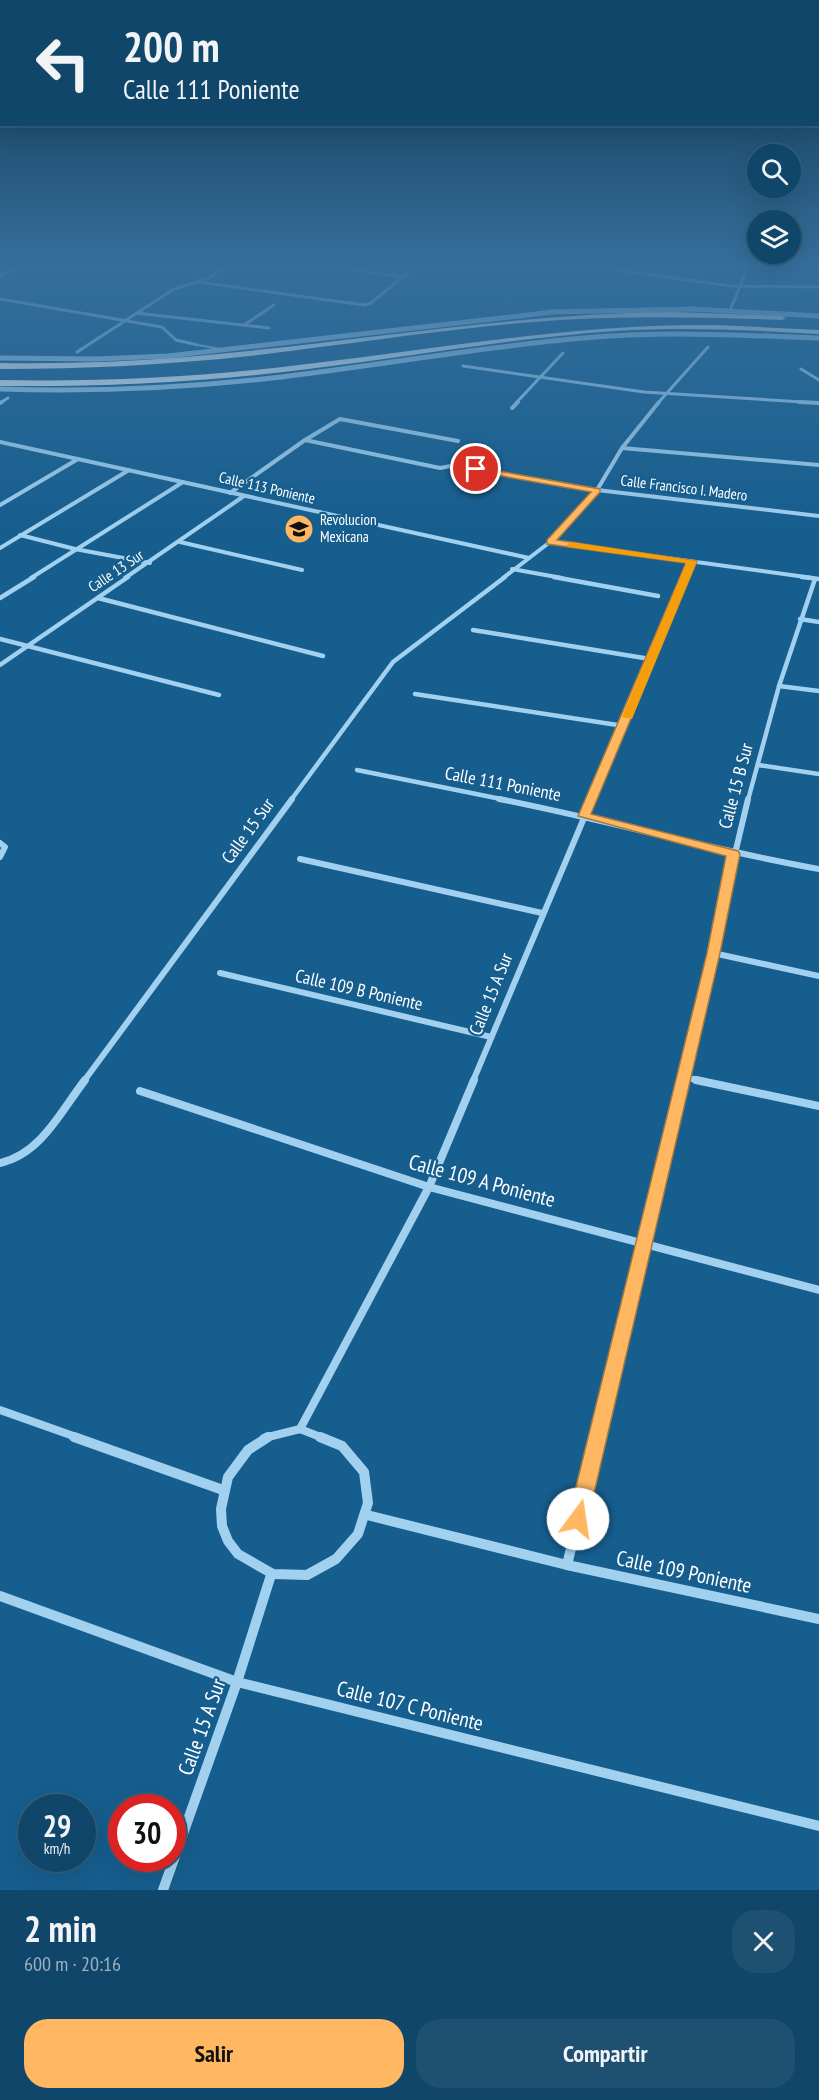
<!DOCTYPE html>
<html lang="es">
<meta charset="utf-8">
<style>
:root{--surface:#10466a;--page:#1e5072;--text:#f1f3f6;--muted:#9cb1c1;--line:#305e7e;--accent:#ffb861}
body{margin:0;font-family:"PT Sans Narrow",sans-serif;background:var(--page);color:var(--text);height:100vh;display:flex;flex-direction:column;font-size:22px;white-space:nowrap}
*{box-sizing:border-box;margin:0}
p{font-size:20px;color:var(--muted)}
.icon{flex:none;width:33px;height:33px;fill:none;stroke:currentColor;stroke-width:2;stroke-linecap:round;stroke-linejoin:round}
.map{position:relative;height:1890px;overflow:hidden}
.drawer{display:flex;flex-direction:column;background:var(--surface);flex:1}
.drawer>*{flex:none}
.hud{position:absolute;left:0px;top:0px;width:819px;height:126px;box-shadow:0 6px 24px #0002,0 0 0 2px var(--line);background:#10466a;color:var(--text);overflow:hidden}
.controls{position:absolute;left:747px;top:144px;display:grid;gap:12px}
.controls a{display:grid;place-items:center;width:54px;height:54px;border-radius:50%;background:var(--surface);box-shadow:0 6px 24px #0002,0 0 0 2px var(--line);font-size:30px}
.speed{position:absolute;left:18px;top:1794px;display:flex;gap:12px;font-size:30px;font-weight:700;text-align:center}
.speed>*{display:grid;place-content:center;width:78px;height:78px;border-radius:50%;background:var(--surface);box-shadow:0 6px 24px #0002,0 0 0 2px var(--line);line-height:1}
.speed small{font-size:15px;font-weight:400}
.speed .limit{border:9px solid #d22;background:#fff;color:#111}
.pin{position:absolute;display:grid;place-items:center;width:51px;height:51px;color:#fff;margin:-26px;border:3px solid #fff;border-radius:50%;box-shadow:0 2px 6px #0007}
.me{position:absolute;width:66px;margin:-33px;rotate:14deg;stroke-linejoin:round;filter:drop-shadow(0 0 4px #0008)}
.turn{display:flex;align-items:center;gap:21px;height:126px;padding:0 24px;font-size:27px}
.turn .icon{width:78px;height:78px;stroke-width:2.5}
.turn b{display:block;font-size:42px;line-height:51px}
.round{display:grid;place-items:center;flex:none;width:63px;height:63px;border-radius:24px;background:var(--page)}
.summary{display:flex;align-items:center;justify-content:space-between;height:102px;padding:0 24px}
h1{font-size:36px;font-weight:600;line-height:45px}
.cta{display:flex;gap:12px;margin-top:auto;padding:12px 24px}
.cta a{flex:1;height:69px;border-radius:24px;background:var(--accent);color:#111;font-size:24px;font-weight:600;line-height:69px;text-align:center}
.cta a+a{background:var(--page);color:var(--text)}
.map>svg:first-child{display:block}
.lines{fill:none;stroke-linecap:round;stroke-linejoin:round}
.pedestrian{stroke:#a2d1f0;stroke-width:2}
.minor-far5{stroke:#a2d1f0;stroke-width:3}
.minor-far4{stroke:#a2d1f0;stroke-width:4}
.minor-far3{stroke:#a2d1f0;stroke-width:4.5}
.minor-far2{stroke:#a2d1f0;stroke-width:6}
.minor-far1{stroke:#a2d1f0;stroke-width:8}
.minor{stroke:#a2d1f0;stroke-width:10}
.tertiary{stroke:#a2d1f0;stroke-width:5}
.secondary{fill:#d0e9fb;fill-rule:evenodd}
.trunk{fill:#f5faff;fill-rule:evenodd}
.route{fill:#ffb861;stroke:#a6783f;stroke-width:1.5}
.slow{fill:#f59e0b}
.labels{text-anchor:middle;stroke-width:4.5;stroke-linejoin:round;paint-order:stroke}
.far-street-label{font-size:15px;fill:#fff;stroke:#165e8e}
.far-poi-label{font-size:15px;fill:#fff;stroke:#165e8e;text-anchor:start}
.street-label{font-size:18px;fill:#fff;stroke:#165e8e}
.near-street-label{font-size:21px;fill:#fff;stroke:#165e8e}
</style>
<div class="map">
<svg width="819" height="1890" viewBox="0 0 819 1890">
<rect width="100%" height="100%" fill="#165e8e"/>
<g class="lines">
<path class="pedestrian" d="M198 345 220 349"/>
<g class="minor-far5">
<path d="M323 265 403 277"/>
<path d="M583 265 730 286 819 287"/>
<path d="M199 282 364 305 371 303 417 265"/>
<path d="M0 299 162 327 176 340 198 345"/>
<path d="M730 310 749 265"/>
<path d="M136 313 269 328"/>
<path d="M244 325 274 305"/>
<path d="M77 352 174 289 207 279 228 265"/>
<path d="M463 366 644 392 819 403"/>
<path d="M801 369 819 380"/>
<path d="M0 403 8 398"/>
<path d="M516 403 563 353"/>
<path d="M658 403 708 347"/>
</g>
<g class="minor-far4">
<path d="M799 402 819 403"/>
<path d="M0 403 2 402"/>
<path d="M512 408 518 402"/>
<path d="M305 440 440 468 456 465 469 452"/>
<path d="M0 442 529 558"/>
<path d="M622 448 819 465"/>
<path d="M476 469 597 490 819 516"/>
<path d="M230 493 305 440 340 419 458 441"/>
<path d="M0 505 78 459"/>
<path d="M20 535 75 549 150 563"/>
<path d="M180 542 302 570"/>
<path d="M550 542 813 578"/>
<path d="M0 548 129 470"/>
<path d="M512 569 562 578"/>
<path d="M31 578 183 482"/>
<path d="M125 578 244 496"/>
<path d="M503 578 550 542 597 490 622 448 659 402"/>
<path d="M685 578 692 562"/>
</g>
<g class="minor-far3">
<path d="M554 577 658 596"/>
<path d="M802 577 819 579"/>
<path d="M0 598 34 577"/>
<path d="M98 598 323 656"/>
<path d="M800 619 819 622"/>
<path d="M473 630 650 659"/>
<path d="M0 639 219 695"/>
<path d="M0 665 128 577"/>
<path d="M779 686 819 691"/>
<path d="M415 694 624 726"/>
<path d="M758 765 819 774"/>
<path d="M357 770 506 800"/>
<path d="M291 800 393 662 505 577"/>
<path d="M592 800 686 577"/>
<path d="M748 800 779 686 815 579"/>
</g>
<g class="minor-far2">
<path d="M499 799C606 820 711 850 819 869"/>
<path d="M0 843 5 847 0 857"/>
<path d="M300 859 542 913"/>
<path d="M713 953 819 976"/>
<path d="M220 973 491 1037"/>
<path d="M682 1077 703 1081"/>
<path d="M84 1081 292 799"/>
<path d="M473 1081 592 799"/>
<path d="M681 1081 748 799"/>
</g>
<g class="minor-far1">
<path d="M696 1080 819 1106"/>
<path d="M140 1091 429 1187 819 1290"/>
<path d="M0 1163C41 1154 61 1111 85 1080"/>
<path d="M0 1410 79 1438"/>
<path d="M300 1429 429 1187 474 1080"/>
<path d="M264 1438 300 1429 323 1438"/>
<path d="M598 1438 646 1243 681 1080"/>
</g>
<g class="minor">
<path d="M74 1437 223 1490"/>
<path d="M268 1437 248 1450 228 1477 221 1509 222 1526 228 1541 238 1554 273 1574 307 1575 336 1559 358 1534 368 1503 364 1472 342 1446 320 1437"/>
<path d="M367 1515 567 1565 819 1619"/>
<path d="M567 1565 598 1437"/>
<path d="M0 1596 237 1682 819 1826"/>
<path d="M163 1890 237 1682 271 1575"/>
</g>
<g class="tertiary">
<path d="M0 358 95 359 168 356 553 312 693 309 819 316"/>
<path d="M0 389C91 392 182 388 272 378 376 366 479 347 583 338 662 331 740 335 819 338"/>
</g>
<path class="secondary" d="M18 265H24L0 277V273Z"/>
<g class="trunk">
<path d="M675 312 782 316 786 318 782 320C699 317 616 315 533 322 438 330 344 345 249 356 166 365 83 369 0 369V363C62 364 124 362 186 357 350 343 510 313 675 312Z"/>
<path d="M717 325 819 330V334C751 330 683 327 615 331 512 338 410 357 308 369 206 382 103 387 0 386V380C103 382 205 377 307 364 444 348 579 323 717 325Z"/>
</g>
</g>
<linearGradient id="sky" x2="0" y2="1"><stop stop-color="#0c344e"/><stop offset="0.5" stop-color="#366e9b"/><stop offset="1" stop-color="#366e9b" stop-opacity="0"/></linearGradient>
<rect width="819" height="529" fill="url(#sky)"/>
<path class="route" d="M476 467 600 489V492L557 540 697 561 591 814 738 851 740 854 720 953 588 1519 585 1526 578 1529 571 1526 568 1519 707 953 726 856 578 816 686 563 547 544V540L591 492 473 471Z"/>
<path class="slow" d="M571 542 697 561 632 719 622 717 686 563 568 547 567 545Z"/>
<defs>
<g id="school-disc" transform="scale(1.5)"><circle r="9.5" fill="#ffb861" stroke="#165e8e"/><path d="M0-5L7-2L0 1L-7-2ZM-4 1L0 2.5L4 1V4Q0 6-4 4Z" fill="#111"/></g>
</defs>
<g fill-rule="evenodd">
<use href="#school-disc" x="299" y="529"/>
</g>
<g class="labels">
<g class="far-street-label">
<text transform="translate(267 488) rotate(13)" y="5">Calle 113 Poniente</text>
<text transform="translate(684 488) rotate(7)" y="5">Calle Francisco I. Madero</text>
<text transform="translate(116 571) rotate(-34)" y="5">Calle 13 Sur</text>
</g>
<g class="far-poi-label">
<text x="320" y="525">Revolucion<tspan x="320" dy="17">Mexicana</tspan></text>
</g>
<g class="street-label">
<text transform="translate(503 784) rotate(11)" y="6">Calle 111 Poniente</text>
<text transform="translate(736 786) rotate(-75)" y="6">Calle 15 B Sur</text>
<text transform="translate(248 831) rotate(-54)" y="6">Calle 15 Sur</text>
<text transform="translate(359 990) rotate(13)" y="6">Calle 109 B Poniente</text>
<text transform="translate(491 994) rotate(-68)" y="6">Calle 15 A Sur</text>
</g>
<g class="near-street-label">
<text transform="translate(482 1181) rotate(15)" y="7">Calle 109 A Poniente</text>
<text transform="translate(684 1572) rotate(12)" y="7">Calle 109 Poniente</text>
<text transform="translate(410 1706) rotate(14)" y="7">Calle 107 C Poniente</text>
<text transform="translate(202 1727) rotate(-70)" y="7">Calle 15 A Sur</text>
</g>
</g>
</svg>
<div class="controls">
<a><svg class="icon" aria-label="search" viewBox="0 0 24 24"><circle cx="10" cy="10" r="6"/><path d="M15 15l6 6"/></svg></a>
<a><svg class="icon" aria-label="layers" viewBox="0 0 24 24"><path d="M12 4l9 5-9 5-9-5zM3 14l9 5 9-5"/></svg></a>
</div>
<div class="speed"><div>29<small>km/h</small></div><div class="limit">30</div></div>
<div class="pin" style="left:476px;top:469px;background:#d93025"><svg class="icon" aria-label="arrive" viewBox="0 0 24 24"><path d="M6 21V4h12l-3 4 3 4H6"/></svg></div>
<svg class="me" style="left:578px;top:1519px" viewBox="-20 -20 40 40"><circle r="19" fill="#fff"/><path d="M0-13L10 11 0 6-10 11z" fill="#ffb861"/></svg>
<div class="hud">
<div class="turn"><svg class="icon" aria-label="left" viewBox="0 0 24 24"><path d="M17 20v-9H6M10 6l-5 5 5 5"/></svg><div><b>200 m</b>Calle 111 Poniente</div></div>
</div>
</div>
<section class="drawer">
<div class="summary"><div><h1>2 min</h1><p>600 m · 20:16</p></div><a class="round"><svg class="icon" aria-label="close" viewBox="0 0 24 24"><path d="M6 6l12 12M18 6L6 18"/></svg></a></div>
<div class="cta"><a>Salir</a><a>Compartir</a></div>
</section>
